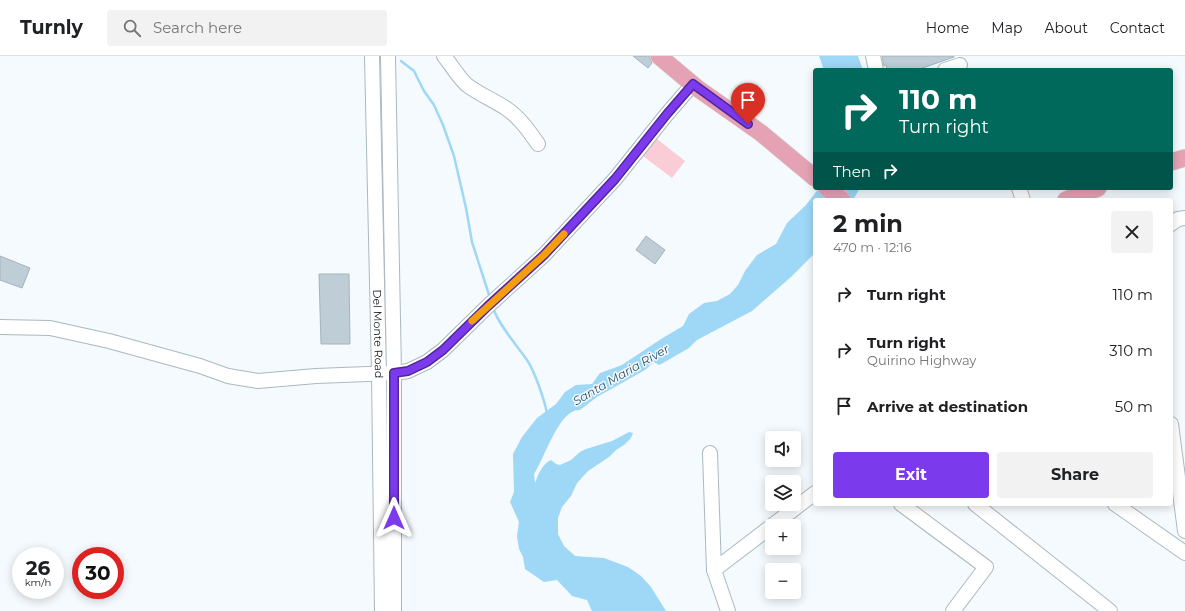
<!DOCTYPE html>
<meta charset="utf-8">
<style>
:root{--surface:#fff;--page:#f2f2f2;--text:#202124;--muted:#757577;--line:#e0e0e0;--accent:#7c3aed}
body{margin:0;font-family:Montserrat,sans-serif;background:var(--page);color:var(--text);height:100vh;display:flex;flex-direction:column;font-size:15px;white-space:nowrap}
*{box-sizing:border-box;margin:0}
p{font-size:13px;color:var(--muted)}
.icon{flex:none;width:22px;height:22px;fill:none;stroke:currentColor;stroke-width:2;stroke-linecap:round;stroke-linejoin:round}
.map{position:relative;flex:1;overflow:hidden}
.panel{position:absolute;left:813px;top:142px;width:360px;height:308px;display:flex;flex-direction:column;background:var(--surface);border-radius:4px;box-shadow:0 2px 10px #0003}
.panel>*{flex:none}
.guide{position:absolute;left:813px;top:12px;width:360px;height:122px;border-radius:4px;box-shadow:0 2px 10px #0003;background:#00695c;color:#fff;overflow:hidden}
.fabs{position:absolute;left:765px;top:375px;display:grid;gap:8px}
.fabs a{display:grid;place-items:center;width:36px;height:36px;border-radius:4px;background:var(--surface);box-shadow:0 2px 10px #0003;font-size:20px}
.speed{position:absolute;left:12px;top:491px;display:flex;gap:8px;font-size:20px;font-weight:700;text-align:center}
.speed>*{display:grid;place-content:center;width:52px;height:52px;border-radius:50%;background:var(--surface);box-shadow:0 2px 10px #0003;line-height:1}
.speed small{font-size:10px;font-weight:400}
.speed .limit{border:6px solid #d22;background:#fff;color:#111}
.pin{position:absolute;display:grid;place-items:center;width:34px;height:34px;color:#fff;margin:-41px -17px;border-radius:50% 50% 50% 0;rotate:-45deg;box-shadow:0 0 4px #0007}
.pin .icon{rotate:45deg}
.me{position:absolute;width:44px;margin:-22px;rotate:0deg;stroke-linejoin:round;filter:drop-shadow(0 0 3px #0008)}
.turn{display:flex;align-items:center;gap:14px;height:84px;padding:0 20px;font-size:18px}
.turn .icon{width:52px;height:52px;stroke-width:2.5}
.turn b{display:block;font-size:28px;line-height:34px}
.then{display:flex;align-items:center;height:38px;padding:0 20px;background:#0003;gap:8px;font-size:15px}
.round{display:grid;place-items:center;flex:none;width:42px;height:42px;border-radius:4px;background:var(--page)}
.overview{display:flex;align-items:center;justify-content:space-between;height:68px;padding:0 20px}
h1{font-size:24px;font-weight:700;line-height:30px}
.primary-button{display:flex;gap:8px;margin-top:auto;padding:8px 20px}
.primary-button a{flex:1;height:46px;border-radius:4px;background:var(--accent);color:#fff;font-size:16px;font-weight:700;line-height:46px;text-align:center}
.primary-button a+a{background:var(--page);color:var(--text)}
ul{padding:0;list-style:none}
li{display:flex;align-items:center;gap:12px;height:56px;padding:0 20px}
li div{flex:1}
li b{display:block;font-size:15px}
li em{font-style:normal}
header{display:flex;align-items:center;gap:24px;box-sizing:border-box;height:56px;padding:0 20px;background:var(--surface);border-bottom:1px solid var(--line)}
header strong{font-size:19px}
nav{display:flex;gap:22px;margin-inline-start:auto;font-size:14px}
.search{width:280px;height:36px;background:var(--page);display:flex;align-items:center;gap:10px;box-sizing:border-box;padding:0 14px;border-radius:4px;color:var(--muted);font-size:15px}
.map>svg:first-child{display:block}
.green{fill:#facdd6}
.water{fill:#9fd7f7}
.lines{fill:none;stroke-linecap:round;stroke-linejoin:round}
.stream{stroke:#9fd7f7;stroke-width:2.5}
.building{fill:#becdd6;stroke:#a4b3bc}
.minor-casing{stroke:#aab9c1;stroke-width:16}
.major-casing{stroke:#d5d6d6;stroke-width:18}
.minor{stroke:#fff;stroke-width:14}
.major{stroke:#e6a2b5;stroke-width:17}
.route-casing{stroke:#51269a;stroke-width:10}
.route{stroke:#7c3aed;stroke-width:7}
.slow{stroke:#f59e0b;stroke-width:7}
.labels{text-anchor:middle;stroke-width:3;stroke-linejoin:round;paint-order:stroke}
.street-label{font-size:11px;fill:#151a1e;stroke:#f4fafe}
.water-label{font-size:12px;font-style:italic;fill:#2a556b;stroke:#f4fafe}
</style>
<header>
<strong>Turnly</strong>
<div class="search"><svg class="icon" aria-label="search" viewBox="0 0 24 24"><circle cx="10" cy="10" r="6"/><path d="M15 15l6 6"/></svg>Search here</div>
<nav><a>Home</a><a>Map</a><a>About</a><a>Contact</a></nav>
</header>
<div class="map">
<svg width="1185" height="555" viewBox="0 0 1185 555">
<rect width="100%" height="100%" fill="#f4fafe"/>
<path class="green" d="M652 79 685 105 672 122 639 97Z"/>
<g class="water">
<path d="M819 0H858L863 14H824Z"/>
<path d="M819 132H860L853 144H815V197L791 221 752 255 697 284 689 292 663 307 659 309 654 306 645 314 597 341 580 354C559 352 544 404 534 418L535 427C538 419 542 408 551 404L556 408 560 409 571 404 580 396 586 393 612 385 629 376 633 377 631 382 624 389 616 394 609 401 588 415 577 427 571 440 562 451 558 462V478L564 490 575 500 604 502 628 511 641 520 651 531 666 555H592L587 544 572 540 557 524 544 526 525 513 523 501 519 493 517 480 519 466 510 446 514 436 513 398 522 381 537 362 556 348 565 336 576 329 592 328 600 317 622 309 661 283 683 270 689 258 704 247 717 245 730 238 738 229 745 215 757 199 776 188 787 167 806 149Z"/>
</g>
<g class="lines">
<g class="stream">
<path d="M401 5 414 15 424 35 434 49 443 69 454 100 466 152 472 186 490 242"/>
<path d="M493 252C500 271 516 288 527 304 535 316 544 343 547 357"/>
</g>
</g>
<g class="building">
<path d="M633 0H649L652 7 648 12Z"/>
<path d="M882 0H954V1L917 14H887L886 9 884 10Z"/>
<path d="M646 180 665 194 655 208 636 194Z"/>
<path d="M0 200 30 212 22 232 0 224Z"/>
<path d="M319 218H349L350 288H321Z"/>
</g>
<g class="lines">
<g class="minor-casing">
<g id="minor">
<path id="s1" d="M372 0 379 318 382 555"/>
<path d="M388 0 394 317V555"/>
<path d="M444 0C452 10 458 21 467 29 480 39 494 44 507 53 520 62 529 75 538 88"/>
<path d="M873 0 876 14"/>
<path d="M945 14 960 9"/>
<path d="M1019 132 1023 144"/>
<path d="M1171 168 1178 163 1185 162"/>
<path d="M0 271 50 272 109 285 200 310 228 320 258 325 316 320 394 317 408 315 427 306 443 294 488 250 544 199 615 123 667 58 693 28"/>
<path d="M1171 368 1185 475"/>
<path d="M710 397 714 514 728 555"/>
<path d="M901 448 986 511 953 555"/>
<path d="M975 448 1110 555"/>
<path d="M1115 448 1185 497"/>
<path d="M714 514 815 437"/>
</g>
</g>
<g class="major-casing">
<g id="major">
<path d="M659 0 697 32 761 77 815 122"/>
<path d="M1171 106 1185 102"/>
<path d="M827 132 842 144"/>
<path d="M1066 144 1098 132"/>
</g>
</g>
<use href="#minor" class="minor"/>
<use href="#major" class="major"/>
</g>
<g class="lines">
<g class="route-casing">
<path id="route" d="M394 462V317L408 315 427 306 443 294 488 250 544 199 615 123 667 58 693 28 748 68"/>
</g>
<use href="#route" class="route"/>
<path class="slow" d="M472 265 544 199 564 178"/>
</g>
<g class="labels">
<g class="street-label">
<text dy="4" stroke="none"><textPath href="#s1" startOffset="278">Del Monte Road</textPath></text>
</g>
<g class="water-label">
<text transform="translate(621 319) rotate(-30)" y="4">Santa Maria River</text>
</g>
</g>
</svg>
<div class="fabs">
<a><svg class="icon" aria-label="sound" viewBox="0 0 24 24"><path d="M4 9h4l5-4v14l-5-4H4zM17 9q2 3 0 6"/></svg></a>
<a><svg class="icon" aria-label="layers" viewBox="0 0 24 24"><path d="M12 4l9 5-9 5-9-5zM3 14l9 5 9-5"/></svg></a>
<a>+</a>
<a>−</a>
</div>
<div class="speed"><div>26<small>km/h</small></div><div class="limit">30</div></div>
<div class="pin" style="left:748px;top:68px;background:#d93025"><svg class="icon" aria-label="arrive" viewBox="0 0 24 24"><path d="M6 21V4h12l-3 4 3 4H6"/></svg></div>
<svg class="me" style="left:394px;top:462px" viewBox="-20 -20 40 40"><path d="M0-17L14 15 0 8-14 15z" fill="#7c3aed" stroke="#fff" stroke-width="4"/></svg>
<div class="guide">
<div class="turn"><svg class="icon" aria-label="right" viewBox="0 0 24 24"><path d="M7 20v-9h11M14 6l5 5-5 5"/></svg><div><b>110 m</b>Turn right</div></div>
<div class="then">Then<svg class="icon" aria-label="right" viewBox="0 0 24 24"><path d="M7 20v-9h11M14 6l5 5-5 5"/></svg></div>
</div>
<section class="panel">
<div class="overview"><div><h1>2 min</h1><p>470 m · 12:16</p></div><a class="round"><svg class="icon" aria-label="close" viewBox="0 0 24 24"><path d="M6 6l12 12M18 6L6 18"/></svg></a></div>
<ul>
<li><svg class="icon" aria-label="right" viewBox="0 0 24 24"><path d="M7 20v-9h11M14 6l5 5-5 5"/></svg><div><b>Turn right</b></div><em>110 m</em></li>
<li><svg class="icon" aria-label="right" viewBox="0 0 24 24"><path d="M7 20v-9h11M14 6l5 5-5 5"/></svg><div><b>Turn right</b><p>Quirino Highway</p></div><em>310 m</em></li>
<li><svg class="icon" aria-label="arrive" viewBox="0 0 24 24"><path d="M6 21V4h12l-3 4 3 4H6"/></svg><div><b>Arrive at destination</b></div><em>50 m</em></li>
</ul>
<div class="primary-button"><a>Exit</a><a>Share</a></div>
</section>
</div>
